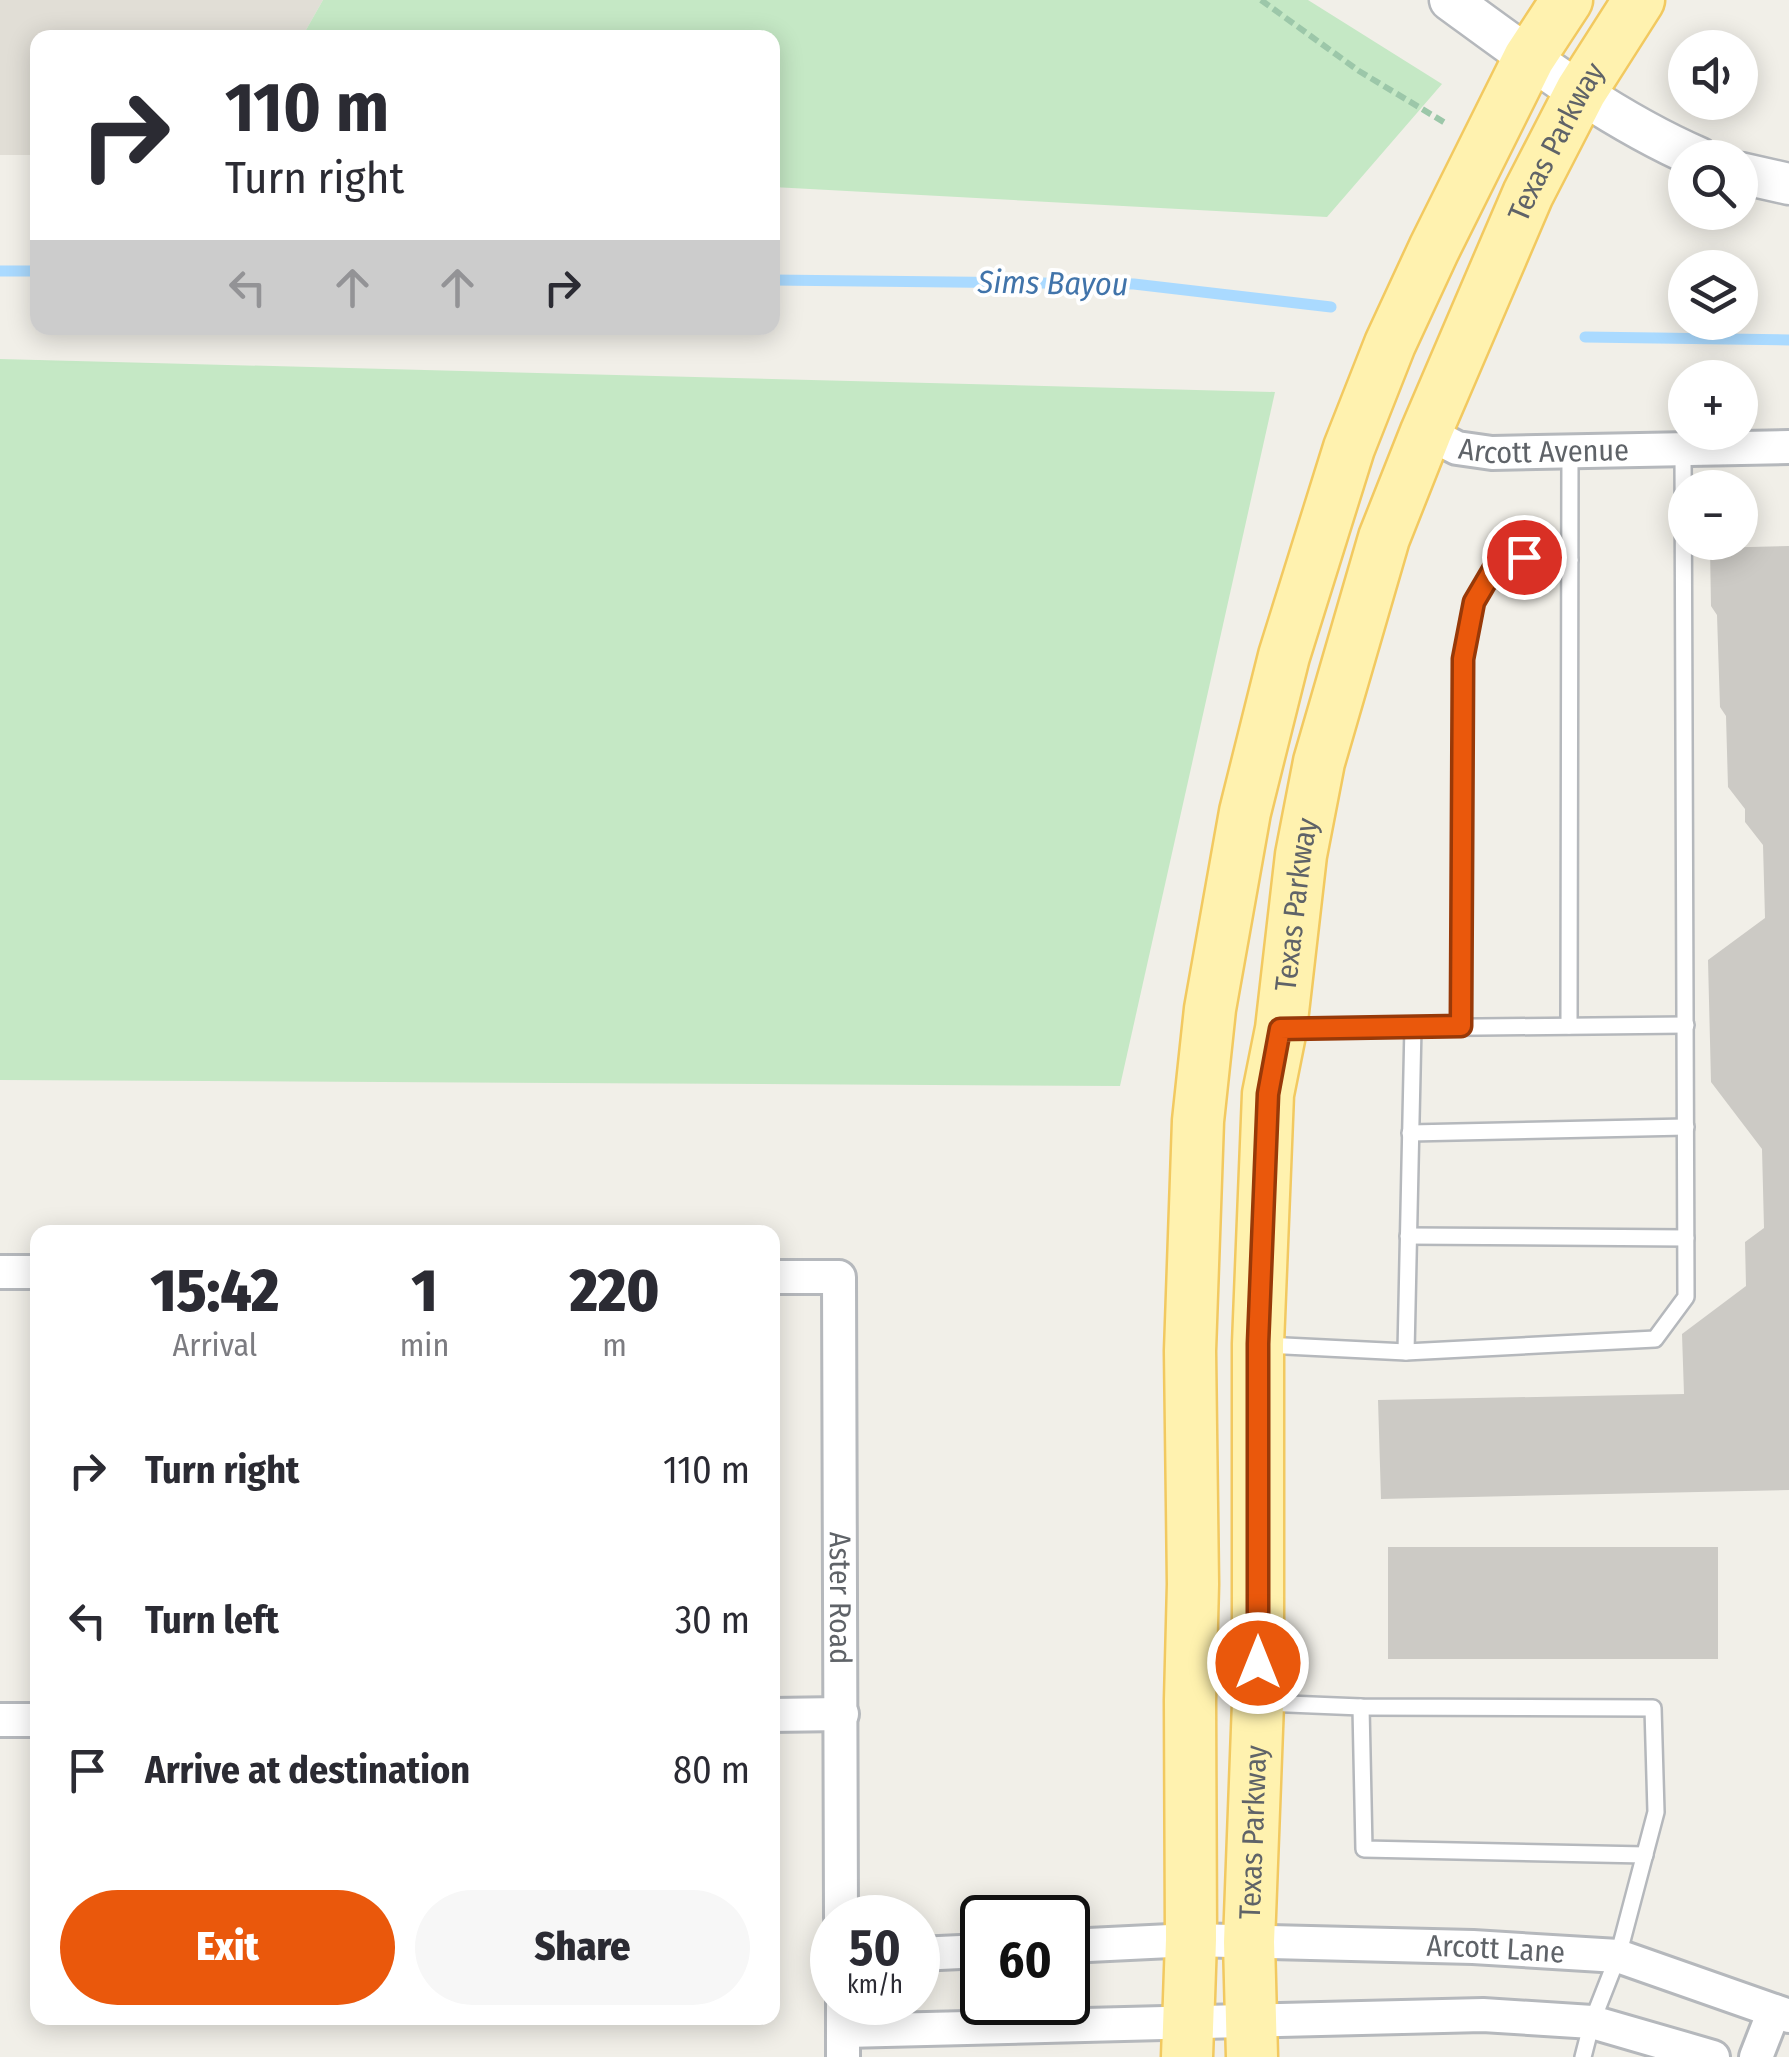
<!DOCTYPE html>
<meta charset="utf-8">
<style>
:root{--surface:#fff;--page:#f7f7f7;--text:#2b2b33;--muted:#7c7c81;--accent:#ea580c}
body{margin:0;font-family:"Fira Sans Condensed",sans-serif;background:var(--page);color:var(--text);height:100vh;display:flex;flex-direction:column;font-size:38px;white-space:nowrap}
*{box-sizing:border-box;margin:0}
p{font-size:32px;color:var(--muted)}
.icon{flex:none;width:55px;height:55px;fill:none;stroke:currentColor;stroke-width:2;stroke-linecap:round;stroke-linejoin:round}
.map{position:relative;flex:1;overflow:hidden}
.drawer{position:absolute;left:30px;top:1225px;width:750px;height:800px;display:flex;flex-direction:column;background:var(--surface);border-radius:20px;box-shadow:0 5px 25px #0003}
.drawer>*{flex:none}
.top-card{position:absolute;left:30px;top:30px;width:750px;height:305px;border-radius:20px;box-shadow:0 5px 25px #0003;background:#fff;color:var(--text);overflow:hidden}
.tools{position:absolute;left:1668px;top:30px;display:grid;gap:20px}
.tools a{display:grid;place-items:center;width:90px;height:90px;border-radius:50%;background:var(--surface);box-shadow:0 5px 25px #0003;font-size:50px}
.speed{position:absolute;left:810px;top:1895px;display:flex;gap:20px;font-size:50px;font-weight:700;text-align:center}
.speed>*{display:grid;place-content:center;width:130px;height:130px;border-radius:50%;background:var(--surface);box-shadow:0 5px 25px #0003;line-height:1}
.speed small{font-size:25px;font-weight:400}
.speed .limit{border:5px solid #111;border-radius:15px;background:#fff;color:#111}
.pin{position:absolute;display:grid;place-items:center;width:85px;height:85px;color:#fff;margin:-42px;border:5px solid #fff;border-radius:50%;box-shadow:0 2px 10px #0007}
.me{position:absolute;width:110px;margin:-55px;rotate:0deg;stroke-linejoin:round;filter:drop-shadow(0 0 8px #0008)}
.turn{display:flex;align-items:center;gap:35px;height:210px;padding:0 30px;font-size:45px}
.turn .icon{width:130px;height:130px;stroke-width:2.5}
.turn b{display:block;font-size:70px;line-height:85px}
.lanes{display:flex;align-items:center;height:95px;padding:0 30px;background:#0003;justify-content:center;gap:50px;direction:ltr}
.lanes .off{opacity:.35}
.eta{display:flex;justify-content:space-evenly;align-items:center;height:170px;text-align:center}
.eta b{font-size:60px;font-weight:800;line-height:70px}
.primary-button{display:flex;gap:20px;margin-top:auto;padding:20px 30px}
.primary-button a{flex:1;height:115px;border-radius:60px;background:var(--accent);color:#fff;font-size:40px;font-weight:800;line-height:115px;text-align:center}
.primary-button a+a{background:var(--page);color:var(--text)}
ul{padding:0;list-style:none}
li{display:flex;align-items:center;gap:30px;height:150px;padding:0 30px}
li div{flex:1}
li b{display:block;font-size:38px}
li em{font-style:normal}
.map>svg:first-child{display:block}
.education{fill:#e1ded6}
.green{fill:#c5e8c5}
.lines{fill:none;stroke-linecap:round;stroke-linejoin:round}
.stream{stroke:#aadaff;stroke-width:11}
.building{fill:#cccac5}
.service-casing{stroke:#b5b8bc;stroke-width:20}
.minor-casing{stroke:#b5b8bc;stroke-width:38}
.tertiary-casing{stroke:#b5b8bc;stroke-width:45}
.primary-casing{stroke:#f2c960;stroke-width:55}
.path{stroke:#9cc7a9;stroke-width:6;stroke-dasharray:10 5;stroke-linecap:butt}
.service{stroke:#fff;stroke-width:15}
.minor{stroke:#fff;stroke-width:32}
.tertiary{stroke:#fff;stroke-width:40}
.primary{stroke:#fff2af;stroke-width:50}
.route-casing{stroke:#983908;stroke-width:25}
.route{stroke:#ea580c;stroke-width:18}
.labels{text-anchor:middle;stroke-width:8;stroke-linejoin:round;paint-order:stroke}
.street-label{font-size:30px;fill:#5f6368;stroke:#fff}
.water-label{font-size:32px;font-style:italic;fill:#4174aa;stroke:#fff}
</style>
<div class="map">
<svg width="1789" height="2057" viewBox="0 0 1789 2057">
<rect width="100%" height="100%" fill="#f1efe8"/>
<path class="education" d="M0 0H323L302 37 38 38 37 155H0Z"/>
<g class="green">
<path d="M323 0H1308L1442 84 1327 217 773 187 772 38 302 37Z"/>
<path d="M0 359 1275 392 1120 1086 0 1080Z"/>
</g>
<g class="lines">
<g class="stream">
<path d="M0 271H38"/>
<path d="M772 280 1134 284 1331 307"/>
<path d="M1585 337 1789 340"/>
</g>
</g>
<g class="building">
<path d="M1789 546V1490L1381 1499 1378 1400 1684 1394 1682 1334 1746 1286 1745 1242 1764 1228 1762 1149 1711 1082 1708 960 1765 918 1763 845 1745 822V809L1728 787 1726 716 1720 707 1717 615 1711 606 1710 548Z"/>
<rect x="1388" y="1547" width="330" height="112"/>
</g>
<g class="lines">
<g class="service-casing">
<g id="service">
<path d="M1461 1026 1463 659C1471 619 1475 567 1522 558 1537 555 1555 559 1570 560"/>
<path d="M1569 1026 1570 452"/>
<path d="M1290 1029 1686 1025"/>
<path d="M1410 1133 1686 1127"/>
<path d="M1408 1236 1686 1238"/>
<path d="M1267 1345 1406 1352 1655 1339 1686 1297 1683 449"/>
<path d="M1406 1352 1413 1026"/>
<path d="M1262 1703 1361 1707 1653 1708 1656 1812 1618 1956 1592 2022 1583 2057"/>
<path d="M1361 1707 1364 1849 1645 1855"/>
</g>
</g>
<g class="minor-casing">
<g id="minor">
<path id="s1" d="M1426 432 1457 448 1492 453 1789 447"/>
<path d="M0 1272H38"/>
<path id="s2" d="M772 1277H839L841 1918"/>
<path d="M772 1715 842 1714"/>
<path d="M0 1720H38"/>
<path id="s3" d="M1068 1946 1191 1940 1473 1947 1618 1956 1789 2016"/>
<path d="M918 1954 982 1951"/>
<path d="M843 2002V2057"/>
<path d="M845 2031 1483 2015 1592 2022 1713 2057"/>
<path d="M1756 2057 1774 2011"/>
</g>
</g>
<g class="tertiary-casing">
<g id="tertiary">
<path d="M1450 0C1528 57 1609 119 1699 158"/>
<path d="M1740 173 1789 184"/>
</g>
</g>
<g class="primary-casing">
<g id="primary">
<path d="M1187 2057 1191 1940 1190 1700 1193 1584 1190 1351 1198 1121 1210 1009 1245 812 1284 656 1349 448 1390 344 1434 249 1529 58 1567 0"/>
<path id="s4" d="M1252 2057 1249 1942 1258 1703V1344L1268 1094 1281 1029 1301 855 1319 762 1384 538 1426 432 1528 194 1581 91 1639 0"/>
</g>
</g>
<path class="path" d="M1261 0 1359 71 1447 124"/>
<use href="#service" class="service"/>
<use href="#minor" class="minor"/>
<use href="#tertiary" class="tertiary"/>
<use href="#primary" class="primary"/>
</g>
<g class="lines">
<g class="route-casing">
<path id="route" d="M1258 1663V1344L1268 1094 1280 1029 1461 1026 1463 659 1474 602 1494 568 1524 557"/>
</g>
<use href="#route" class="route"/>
</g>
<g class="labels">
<g class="street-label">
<text dy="10" stroke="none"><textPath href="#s4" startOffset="1965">Texas Parkway</textPath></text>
<text dy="10" stroke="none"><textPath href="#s1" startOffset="122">Arcott Avenue</textPath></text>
<text dy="10" stroke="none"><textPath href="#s4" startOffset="1155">Texas Parkway</textPath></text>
<text dy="10" stroke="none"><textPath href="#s2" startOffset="388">Aster Road</textPath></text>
<text dy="10" stroke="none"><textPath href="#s4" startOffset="225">Texas Parkway</textPath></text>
<text dy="10" stroke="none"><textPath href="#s3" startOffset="428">Arcott Lane</textPath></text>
</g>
<g class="water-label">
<text transform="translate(1053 283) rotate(1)" y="11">Sims Bayou</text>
</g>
</g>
</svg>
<div class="tools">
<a><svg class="icon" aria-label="sound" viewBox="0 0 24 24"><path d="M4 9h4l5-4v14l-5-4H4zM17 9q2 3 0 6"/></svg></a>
<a><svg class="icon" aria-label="search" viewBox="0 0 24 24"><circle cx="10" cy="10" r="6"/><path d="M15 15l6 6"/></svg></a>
<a><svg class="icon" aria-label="layers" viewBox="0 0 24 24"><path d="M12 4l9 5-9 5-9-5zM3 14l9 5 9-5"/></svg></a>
<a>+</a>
<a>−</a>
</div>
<div class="speed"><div>50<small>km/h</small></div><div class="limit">60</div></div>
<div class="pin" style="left:1524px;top:557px;background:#d93025"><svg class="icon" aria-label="arrive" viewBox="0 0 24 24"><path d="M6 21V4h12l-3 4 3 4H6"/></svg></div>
<svg class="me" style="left:1258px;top:1663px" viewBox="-20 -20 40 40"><circle r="17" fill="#ea580c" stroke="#fff" stroke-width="3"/><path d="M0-11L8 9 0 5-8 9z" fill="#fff"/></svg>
<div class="top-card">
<div class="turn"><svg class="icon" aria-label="right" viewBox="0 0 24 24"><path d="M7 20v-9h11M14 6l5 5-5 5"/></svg><div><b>110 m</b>Turn right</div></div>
<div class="lanes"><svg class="icon off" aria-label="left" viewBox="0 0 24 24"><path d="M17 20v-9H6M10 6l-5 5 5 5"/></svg><svg class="icon off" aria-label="ahead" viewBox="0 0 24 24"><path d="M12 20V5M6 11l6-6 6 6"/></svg><svg class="icon off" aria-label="ahead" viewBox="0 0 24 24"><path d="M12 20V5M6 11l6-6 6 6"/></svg><svg class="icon" aria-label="right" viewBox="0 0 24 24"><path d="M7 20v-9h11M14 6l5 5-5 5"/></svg></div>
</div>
<section class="drawer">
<div class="eta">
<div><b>15:42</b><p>Arrival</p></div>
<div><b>1</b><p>min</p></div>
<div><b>220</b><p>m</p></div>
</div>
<ul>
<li><svg class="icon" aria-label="right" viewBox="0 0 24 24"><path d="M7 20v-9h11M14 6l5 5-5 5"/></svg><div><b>Turn right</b></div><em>110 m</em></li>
<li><svg class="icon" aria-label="left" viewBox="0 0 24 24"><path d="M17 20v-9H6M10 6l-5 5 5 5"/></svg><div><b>Turn left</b></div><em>30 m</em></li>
<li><svg class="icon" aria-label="arrive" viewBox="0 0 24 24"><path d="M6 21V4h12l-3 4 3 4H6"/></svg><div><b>Arrive at destination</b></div><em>80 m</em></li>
</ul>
<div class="primary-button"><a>Exit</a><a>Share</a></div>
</section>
</div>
